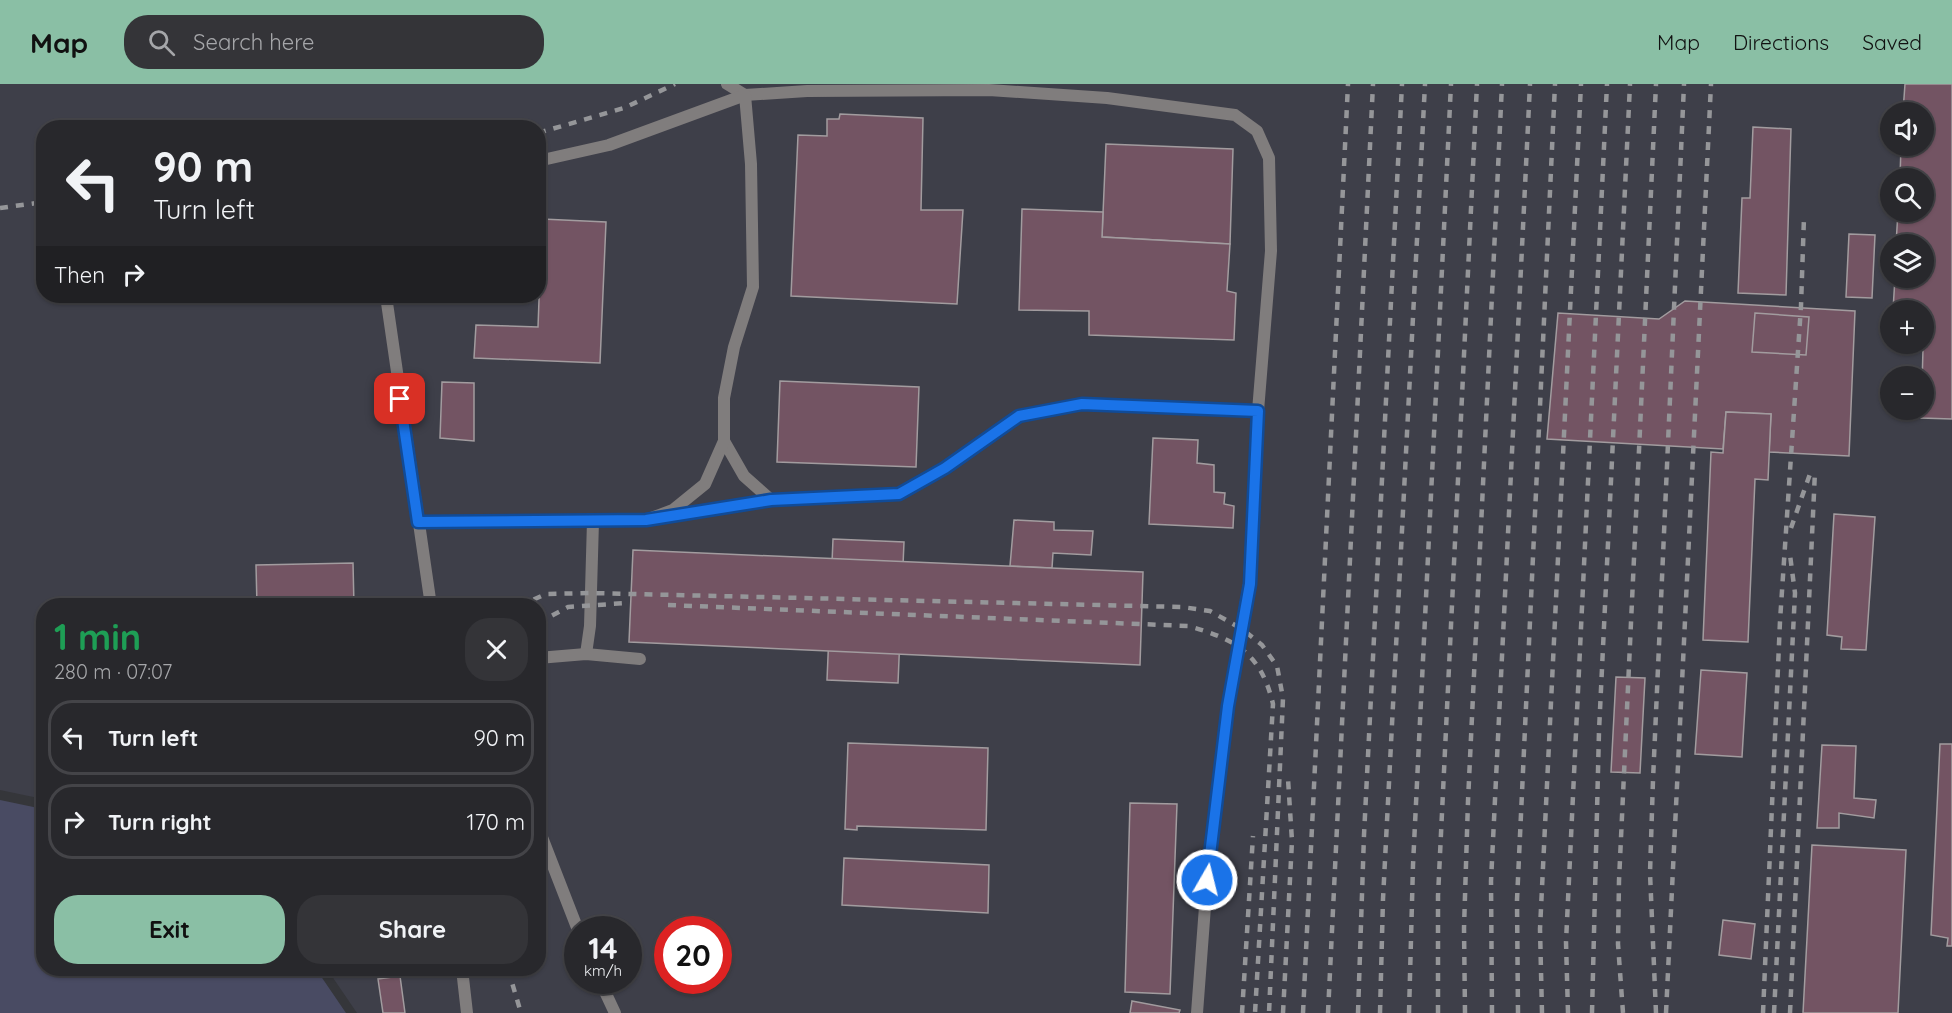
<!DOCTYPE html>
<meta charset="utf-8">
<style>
:root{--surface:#28282c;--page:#343438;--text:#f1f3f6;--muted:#a5a6a9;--line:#444448;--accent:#8abfa5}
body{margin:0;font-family:Quicksand,sans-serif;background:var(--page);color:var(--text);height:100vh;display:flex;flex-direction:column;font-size:22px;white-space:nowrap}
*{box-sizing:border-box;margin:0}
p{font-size:20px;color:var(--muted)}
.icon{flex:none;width:33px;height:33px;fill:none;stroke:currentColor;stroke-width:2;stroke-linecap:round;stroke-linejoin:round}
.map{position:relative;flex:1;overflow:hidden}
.side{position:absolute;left:36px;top:514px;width:510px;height:378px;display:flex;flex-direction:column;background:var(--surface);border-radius:24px;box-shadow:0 2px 4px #0004,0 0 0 2px var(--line)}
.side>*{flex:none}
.hud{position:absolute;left:36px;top:36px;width:510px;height:183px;border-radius:24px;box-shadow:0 2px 4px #0004,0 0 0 2px var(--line);background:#28282c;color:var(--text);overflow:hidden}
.buttons{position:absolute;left:1880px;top:18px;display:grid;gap:12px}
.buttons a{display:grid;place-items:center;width:54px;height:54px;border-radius:50%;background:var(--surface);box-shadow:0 2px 4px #0004,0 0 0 2px var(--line);font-size:30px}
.speed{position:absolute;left:564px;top:832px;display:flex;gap:12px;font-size:30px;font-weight:700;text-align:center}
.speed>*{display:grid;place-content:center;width:78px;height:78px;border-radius:50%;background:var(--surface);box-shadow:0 2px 4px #0004,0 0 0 2px var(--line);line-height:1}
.speed small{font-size:15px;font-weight:400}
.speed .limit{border:9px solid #d22;background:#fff;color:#111}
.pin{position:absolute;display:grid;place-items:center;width:51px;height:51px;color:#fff;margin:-26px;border-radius:12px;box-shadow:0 3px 9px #0006}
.me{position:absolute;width:66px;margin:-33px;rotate:8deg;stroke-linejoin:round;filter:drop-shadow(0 0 4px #0008)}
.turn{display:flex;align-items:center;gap:21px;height:126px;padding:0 18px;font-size:27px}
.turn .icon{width:78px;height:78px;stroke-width:2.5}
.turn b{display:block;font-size:42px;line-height:51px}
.then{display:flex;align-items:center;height:57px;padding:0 18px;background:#0003;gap:12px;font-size:22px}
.round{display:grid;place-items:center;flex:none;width:63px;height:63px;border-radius:24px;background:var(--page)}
.summary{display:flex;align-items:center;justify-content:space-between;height:102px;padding:0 18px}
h1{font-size:36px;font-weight:800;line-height:45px;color:#1e9e55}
.action{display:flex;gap:12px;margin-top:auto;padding:12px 18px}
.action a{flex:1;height:69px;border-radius:24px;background:var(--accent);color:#111;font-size:24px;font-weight:800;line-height:69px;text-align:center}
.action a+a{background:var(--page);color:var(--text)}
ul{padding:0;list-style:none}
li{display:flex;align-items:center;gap:18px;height:75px;margin:0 12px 9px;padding:0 6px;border:3px solid var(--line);border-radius:24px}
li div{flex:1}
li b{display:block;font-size:22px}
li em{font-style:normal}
header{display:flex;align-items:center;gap:36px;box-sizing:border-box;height:84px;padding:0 30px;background:var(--accent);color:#111}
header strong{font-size:28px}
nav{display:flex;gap:33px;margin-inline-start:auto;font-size:21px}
.search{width:420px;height:54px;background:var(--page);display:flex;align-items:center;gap:15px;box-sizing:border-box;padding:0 21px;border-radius:24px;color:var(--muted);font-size:22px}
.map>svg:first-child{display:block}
.built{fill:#3e3f49;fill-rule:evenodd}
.green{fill:#494b63}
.building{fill:#735463;stroke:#a29c9f;stroke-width:1.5}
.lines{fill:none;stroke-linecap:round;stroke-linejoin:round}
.service{stroke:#807d7d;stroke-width:12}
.rail{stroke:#959699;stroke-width:4.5;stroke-dasharray:8 8;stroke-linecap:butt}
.route-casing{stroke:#114b97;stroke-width:15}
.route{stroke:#1a73e8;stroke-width:10}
</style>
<header>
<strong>Map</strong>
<div class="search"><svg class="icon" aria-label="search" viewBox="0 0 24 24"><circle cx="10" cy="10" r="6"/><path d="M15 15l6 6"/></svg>Search here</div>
<nav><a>Map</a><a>Directions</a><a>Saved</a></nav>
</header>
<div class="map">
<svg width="1952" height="929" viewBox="0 0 1952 929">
<rect width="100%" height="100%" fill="#35363a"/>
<path class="built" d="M0 0H1952V929H357L327 885H538V522H44L43 715 0 706ZM1890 28H1923V62H1890ZM44 44H538V212H44ZM1890 94H1923V128H1890ZM1890 160H1923V194H1890ZM1890 226H1923V260H1890ZM1890 292H1923V326H1890ZM578 846H628V897H578ZM668 846H718V897H668Z"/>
<path class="green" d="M0 716 43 725 44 885H316L346 929H0Z"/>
<g class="building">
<path d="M1905 0H1952V335L1921 334 1924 231 1923 226H1893L1895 194H1923V160H1896L1898 128H1923V94H1900L1901 62H1923V28H1903Z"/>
<path d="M840 30 923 34 921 126H963L957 220 791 212 798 51 827 52V35H839Z"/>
<path d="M1753 43 1791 45 1786 211 1738 209 1742 114H1750Z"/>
<path d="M1106 60 1233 65 1230 160 1102 153Z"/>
<path d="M1022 125 1103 128 1102 153 1230 160 1227 207 1236 209 1234 256 1089 251V227L1019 226Z"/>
<path d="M542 135 606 138 600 279 474 274 476 241 538 243Z"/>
<path d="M1849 150 1875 151 1872 214 1846 213Z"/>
<path d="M1685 217 1855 227 1849 372 1769 368 1771 330 1726 328 1723 365 1547 355 1558 229 1659 235Z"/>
<path d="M1755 229 1809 233 1806 271 1752 268Z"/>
<path d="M780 297 919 303 916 383 777 378Z"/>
<path d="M442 298 474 299V357L440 354Z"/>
<path d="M1726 328 1771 330 1768 396 1755 395 1748 558 1703 556 1711 368 1723 369Z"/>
<path d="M1153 354 1198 356 1197 379 1214 381V408L1225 409 1224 420 1234 422 1233 444 1149 440Z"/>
<path d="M1834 430 1875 433 1866 566 1841 565 1842 553 1827 551Z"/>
<path d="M1014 436 1054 438V446L1093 447 1091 471 1053 469 1052 484 1010 482Z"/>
<path d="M833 455 904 458 898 599 827 596Z"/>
<path d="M633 466 1143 488 1140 581 629 558Z"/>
<path d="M353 479 354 522H257L256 481Z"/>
<path d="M1701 586 1747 589 1742 673 1695 670Z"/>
<path d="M1616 593 1645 594 1640 689 1611 688Z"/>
<path d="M848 659 988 664 986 746 857 742V746L845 745Z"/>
<path d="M1940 660H1952V862H1947L1948 854 1931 851Z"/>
<path d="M1822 661 1856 662 1854 714 1876 716 1874 734 1839 729V744H1817Z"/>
<path d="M1130 719 1177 720 1170 910 1125 908Z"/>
<path d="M1812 761 1906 766 1898 929H1803Z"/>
<path d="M844 774 989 781 988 829 842 821Z"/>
<path d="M1723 836 1755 840 1751 875 1719 871Z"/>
<path d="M400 892 405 929H383L378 895Z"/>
<path d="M1132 917 1180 926 1179 929H1130Z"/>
</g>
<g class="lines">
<g class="service">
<path d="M727 0 745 11 807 7 989 6 1107 14 1235 31 1257 47 1269 74 1271 167 1258 327 1249 500 1228 622 1207 796 1197 929"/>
<path d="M386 212 431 522"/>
<path d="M724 357 744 392 771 416 899 410 945 384 1019 332 1082 320 1258 327"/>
<path d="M665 433 771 416"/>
<path d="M418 438 646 436 673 426 705 400 724 357V314L734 263 753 203 751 80 745 11 609 61 538 77"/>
<path d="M586 570 590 542 593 437"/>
<path d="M538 574 586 570 640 575"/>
<path d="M538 743 578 846"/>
<path d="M462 885 467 929"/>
<path d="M600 897 615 929"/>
</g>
<g class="rail">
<path d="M538 49 624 24 675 0"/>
<path d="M0 124 44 118"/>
<path d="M1791 444 1811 387"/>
<path d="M668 521 1188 542C1235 555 1261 569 1273 620L1255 929"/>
<path d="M519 522 546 510 591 509 1182 523 1210 527 1242 545 1262 561 1277 582 1283 614 1269 929"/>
<path d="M538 539 568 523 626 519"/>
<path d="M508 885 521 929"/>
<path d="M1242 929 1253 752"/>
<path d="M1283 929 1292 757 1288 695"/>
<path d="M1303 929 1348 0"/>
<path d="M1328 929 1373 0"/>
<path d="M1358 929 1364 751 1402 0"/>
<path d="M1380 929 1383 815 1425 0"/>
<path d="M1409 929 1413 781 1451 0"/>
<path d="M1438 929V812L1477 0"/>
<path d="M1465 929 1464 844 1468 717 1502 0"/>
<path d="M1492 929 1491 797 1530 0"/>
<path d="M1518 929 1517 816 1555 0"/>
<path d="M1542 929 1540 845 1581 0"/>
<path d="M1568 929 1566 858 1607 0"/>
<path d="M1592 929 1599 647 1630 0"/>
<path d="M1623 929 1618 860 1619 797 1656 0"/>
<path d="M1656 929 1650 789 1653 696 1684 0"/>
<path d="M1666 929 1711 0"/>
<path d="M1763 929 1780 537 1801 222 1804 133"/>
<path d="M1774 929 1795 509 1790 471"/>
<path d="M1790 929 1815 387"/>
</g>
</g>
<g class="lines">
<g class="route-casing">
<path id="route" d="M400 315 418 438 646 436 771 416 899 410 945 384 1019 332 1082 320 1258 327 1250 500 1228 622 1207 796"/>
</g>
<use href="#route" class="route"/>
</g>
</svg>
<div class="buttons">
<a><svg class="icon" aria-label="sound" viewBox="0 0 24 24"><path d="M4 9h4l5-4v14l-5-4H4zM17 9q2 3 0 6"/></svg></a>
<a><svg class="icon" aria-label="search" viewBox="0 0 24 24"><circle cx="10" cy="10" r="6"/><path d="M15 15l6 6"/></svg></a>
<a><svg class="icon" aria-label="layers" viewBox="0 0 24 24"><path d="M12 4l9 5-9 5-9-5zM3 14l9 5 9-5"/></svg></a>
<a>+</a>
<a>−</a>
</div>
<div class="speed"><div>14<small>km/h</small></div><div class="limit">20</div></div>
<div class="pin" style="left:400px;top:315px;background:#d93025"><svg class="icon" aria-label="arrive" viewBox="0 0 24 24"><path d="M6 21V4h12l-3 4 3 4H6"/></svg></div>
<svg class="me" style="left:1207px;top:796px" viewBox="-20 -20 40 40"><circle r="17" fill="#1a73e8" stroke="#fff" stroke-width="3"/><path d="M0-11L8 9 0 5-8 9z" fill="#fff"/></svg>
<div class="hud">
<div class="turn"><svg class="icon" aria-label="left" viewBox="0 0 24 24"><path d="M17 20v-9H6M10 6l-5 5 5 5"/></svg><div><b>90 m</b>Turn left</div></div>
<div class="then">Then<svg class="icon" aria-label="right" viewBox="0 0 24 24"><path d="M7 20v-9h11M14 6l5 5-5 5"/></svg></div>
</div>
<section class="side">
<div class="summary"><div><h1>1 min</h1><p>280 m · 07:07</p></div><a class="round"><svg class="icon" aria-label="close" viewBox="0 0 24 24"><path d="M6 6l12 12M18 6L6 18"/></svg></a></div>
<ul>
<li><svg class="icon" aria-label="left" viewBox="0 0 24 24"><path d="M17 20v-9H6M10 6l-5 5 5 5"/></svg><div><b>Turn left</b></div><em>90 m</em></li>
<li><svg class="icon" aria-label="right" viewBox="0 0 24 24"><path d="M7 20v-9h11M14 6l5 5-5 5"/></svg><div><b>Turn right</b></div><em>170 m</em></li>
</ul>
<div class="action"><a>Exit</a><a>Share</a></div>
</section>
</div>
